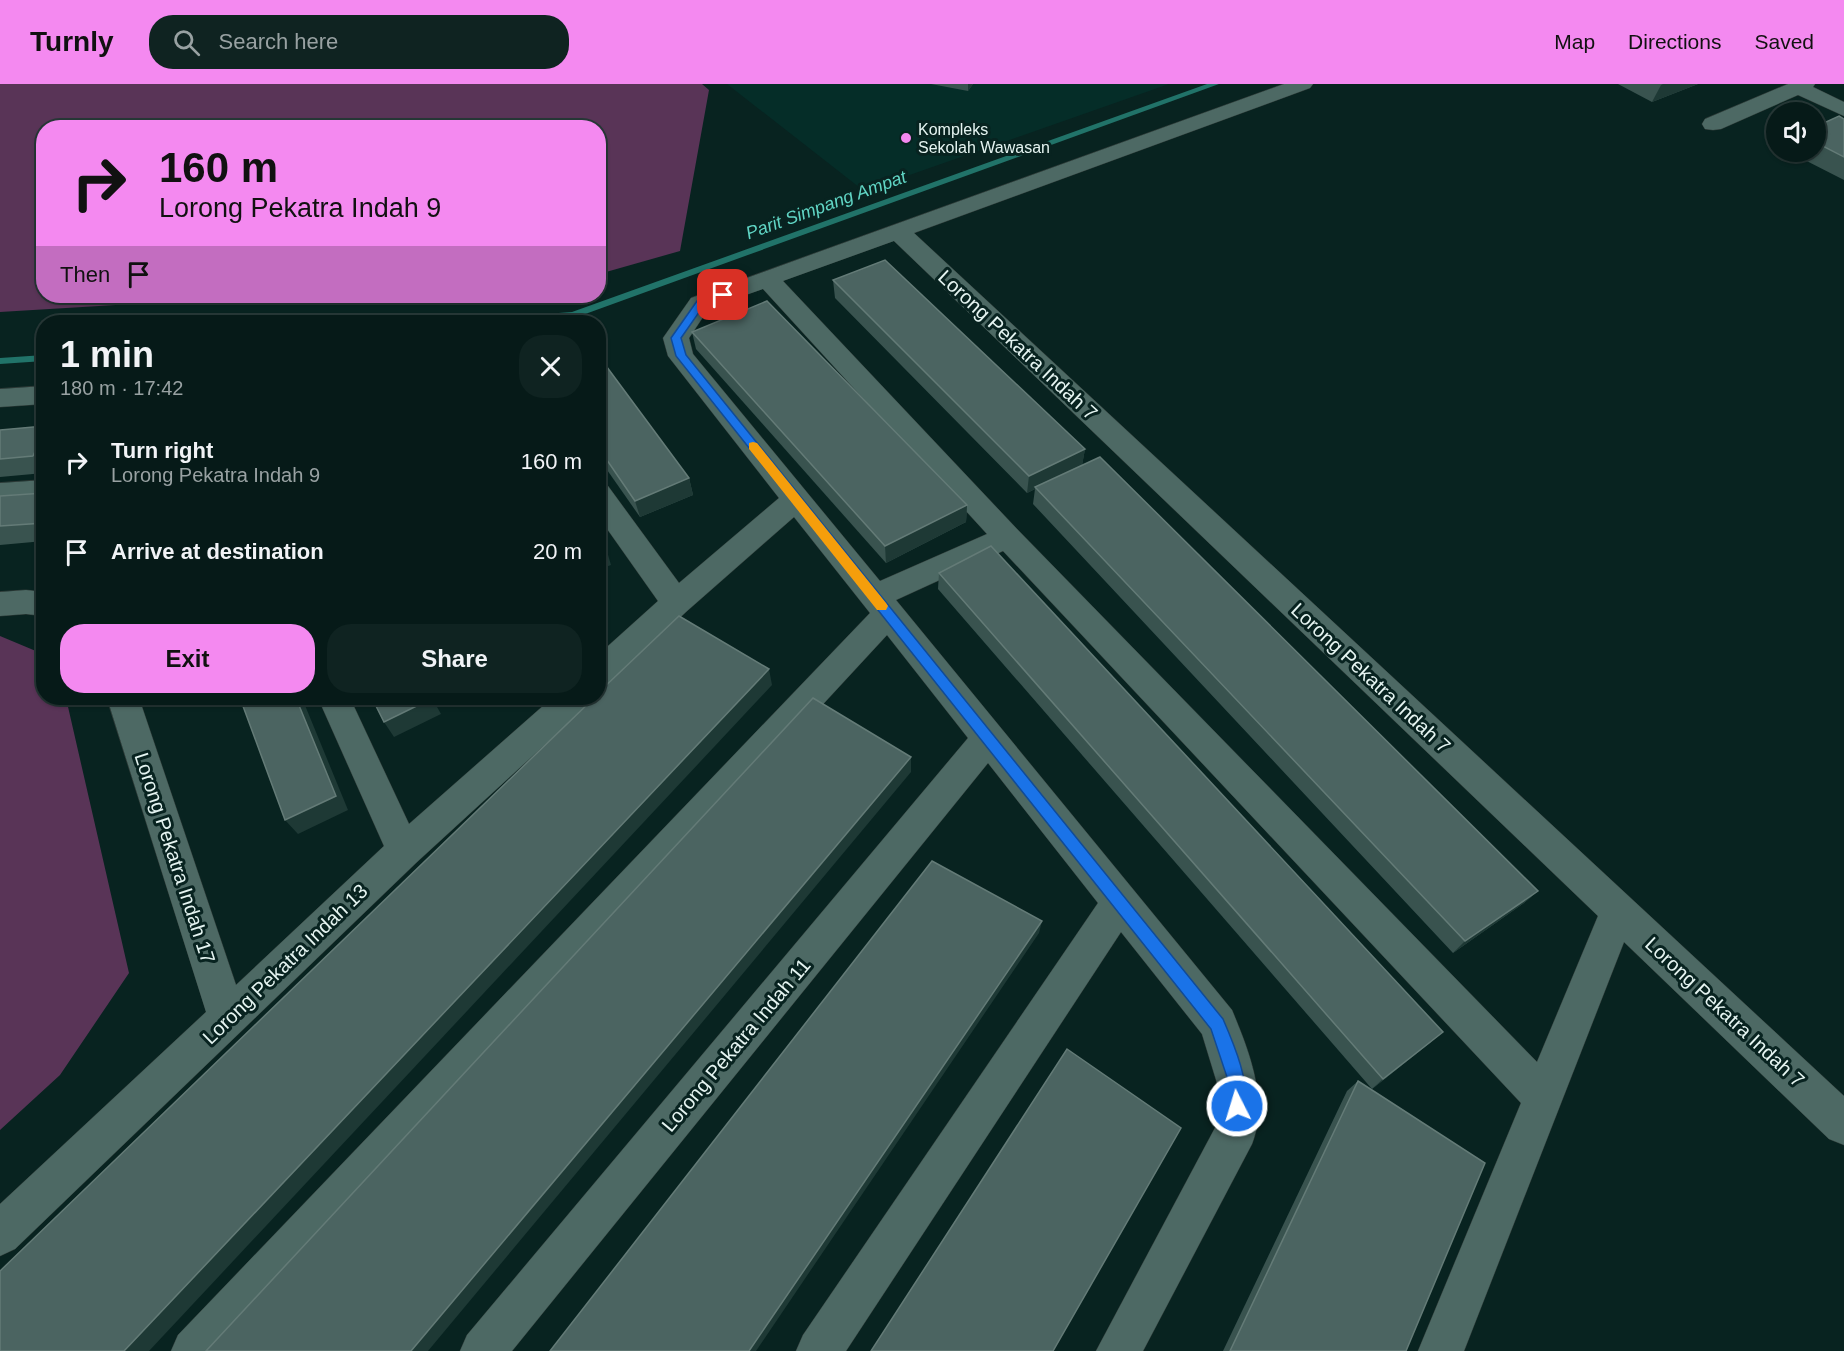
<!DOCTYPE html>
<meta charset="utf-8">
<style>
:root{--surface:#061a18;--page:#0f2321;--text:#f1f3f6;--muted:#98a1a2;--line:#273837;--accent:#f489f0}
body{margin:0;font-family:Arial,sans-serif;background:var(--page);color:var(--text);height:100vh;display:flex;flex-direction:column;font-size:22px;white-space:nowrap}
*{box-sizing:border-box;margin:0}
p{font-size:20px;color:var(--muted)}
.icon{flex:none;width:33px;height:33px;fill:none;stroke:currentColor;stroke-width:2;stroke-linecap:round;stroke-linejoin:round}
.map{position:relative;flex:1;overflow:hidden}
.sheet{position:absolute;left:36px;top:231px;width:570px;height:390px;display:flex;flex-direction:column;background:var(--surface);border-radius:24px;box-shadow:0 2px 4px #0004,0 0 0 2px var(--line)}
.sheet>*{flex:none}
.top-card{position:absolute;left:36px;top:36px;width:570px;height:183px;border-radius:24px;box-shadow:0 2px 4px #0004,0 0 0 2px var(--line);background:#f489f0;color:#111;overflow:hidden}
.controls{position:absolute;left:1766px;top:18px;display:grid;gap:12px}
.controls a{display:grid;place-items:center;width:60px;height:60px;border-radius:50%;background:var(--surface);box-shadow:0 2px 4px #0004,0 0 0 2px var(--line);font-size:30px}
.pin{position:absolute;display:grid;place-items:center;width:51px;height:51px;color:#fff;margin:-26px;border-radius:12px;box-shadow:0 3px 9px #0006}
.me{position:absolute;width:66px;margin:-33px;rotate:355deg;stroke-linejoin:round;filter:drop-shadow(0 0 4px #0008)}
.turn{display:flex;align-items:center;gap:21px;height:126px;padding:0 24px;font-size:27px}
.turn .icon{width:78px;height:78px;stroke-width:2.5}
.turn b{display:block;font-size:42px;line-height:51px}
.then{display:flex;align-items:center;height:57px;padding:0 24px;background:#0003;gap:12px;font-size:22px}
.round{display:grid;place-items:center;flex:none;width:63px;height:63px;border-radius:24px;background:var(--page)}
.overview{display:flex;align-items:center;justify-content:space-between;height:102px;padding:0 24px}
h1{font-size:36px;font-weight:700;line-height:45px}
.primary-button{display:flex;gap:12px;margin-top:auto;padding:12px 24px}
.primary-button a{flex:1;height:69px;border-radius:24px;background:var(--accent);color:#111;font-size:24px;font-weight:700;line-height:69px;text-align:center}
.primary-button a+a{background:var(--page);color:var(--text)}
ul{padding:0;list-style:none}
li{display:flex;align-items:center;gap:18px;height:90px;padding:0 24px}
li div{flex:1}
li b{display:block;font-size:22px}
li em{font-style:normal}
header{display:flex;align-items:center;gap:36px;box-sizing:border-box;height:84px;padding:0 30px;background:var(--accent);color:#111}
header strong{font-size:28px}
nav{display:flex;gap:33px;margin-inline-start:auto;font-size:21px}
.search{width:420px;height:54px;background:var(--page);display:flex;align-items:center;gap:15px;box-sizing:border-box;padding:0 21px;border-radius:24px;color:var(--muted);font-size:22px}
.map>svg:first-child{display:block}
.built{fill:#052d28}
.green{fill:#593457}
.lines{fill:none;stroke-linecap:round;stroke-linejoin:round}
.stream{fill:#217369;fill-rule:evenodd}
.minor-casing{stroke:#2e3a37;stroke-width:1}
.minor{fill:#4d6964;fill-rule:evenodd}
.wall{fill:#39534f}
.shaded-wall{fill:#1e3935}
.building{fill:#4b6461;stroke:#647b77;stroke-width:1.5}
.route{fill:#1a73e8;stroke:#114b97;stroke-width:1.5}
.slow{fill:#f59e0b}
.poi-dot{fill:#f489f0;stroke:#082320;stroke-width:2}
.labels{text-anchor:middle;stroke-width:6;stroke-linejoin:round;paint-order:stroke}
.far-poi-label{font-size:16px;fill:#e5f4f1;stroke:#082320;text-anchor:start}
.far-water-label{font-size:18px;font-style:italic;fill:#60d5c4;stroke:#082320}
.street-label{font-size:20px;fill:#e5f4f1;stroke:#082320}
</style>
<header>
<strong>Turnly</strong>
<div class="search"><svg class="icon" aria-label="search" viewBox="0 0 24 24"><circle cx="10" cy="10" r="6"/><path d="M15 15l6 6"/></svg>Search here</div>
<nav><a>Map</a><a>Directions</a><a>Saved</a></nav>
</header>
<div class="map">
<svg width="1844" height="1267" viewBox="0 0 1844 1267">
<rect width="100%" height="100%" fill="#082320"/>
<path class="built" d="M727 0H1169L864 107Z"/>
<g class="green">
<path d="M0 0H702L709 6 680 167 599 190 598 44H44V212H264L0 228Z"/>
<path d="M0 552 43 570 44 614H66L129 889 60 991 0 1046Z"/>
</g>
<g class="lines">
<g class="stream">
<path d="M1207 0H1219L577 233 515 238H473L478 235 572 228Z"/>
<path d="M44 271V277L0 280V274Z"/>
</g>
<g class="minor-casing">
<g id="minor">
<path d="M1284 0H1313L1310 4 914 149 1844 1012V1061L1829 1055 1624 858 1464 1267H1418L1521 1019 1003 467 896 516 1232 926C1249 967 1269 1017 1252 1060L1143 1267H1096L1216 1042 1217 999 1202 950 1121 848 846 1267H796L803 1251 1098 819 988 679 512 1267H460L467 1251 968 654 887 551 225 1267H171L178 1251 870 529 794 433 687 527 609 600 598 604V571L658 517 598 432V399L608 402 679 499 779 414 668 272 663 254 691 214ZM894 157 1598 832 1537 978 1017 445 783 197ZM763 205 987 450 880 497 693 270 689 254 709 224Z"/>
<path d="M1788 0H1815L1813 3 1844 18V32L1798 11 1721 45 1713 46 1705 45 1702 40 1705 35Z"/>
<path d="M44 302V320L0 323V305Z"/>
<path d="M44 396V416L0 419V399Z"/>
<path d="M26 506 44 508V532L26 530 0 532V508Z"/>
<path d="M107 614H139L236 901 384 762 318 614H350L409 740 552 614H590L586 623 417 778 15 1165 0 1172V1120L206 928Z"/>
</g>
</g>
<use href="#minor" class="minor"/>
</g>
<g class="wall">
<path d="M931 0H973L968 7Z"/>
<path d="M1618 0H1698L1652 18Z"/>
<path d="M1844 35V96L1789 68H1815V43Z"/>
<path d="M833 196 1085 365 1082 381 1538 807 1524 819 1453 869 1033 420 1035 405 1027 409 835 214Z"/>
<path d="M692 248 967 421 966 438 886 479 696 265Z"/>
<path d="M598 271 689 394 693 411 640 433 598 373Z"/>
<path d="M44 342V389L0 393V346Z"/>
<path d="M44 409V457L0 461V412Z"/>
<path d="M939 489 1431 958 1372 1005 938 505Z"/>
<path d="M1358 997 1406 1267H1223L1347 1007Z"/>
</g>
<g class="shaded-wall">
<path d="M968 0H973L968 7Z"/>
<path d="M1663 0H1698L1652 18 1661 1Z"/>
<path d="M44 347V384L33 372Z"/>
<path d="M1085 365 1082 382 1035 403V405L1027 409 1029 392Z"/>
<path d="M689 394 693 411 640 433 635 417Z"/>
<path d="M967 421 966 438 886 479 885 462Z"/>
<path d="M606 464 611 481 598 486V467Z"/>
<path d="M769 585 772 601 149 1267H124Z"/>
<path d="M296 614H302L348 726 298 750 285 736Z"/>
<path d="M431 614H432L441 630 394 653 384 638Z"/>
<path d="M911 673V688L428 1267H411Z"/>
<path d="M1538 807 1524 819 1453 869 1465 857Z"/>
<path d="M1042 837 1039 849 756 1267H749Z"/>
<path d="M1443 948 1431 958 1372 1005 1383 995Z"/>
</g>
<g class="building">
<path d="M1839 32 1844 35V73L1815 58V43Z"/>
<path d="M885 176 1085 365 1029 392 833 196Z"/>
<path d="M767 217 967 421 885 462 692 248Z"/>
<path d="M572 234 575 238H559Z"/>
<path d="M598 271 689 394 635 417 598 363Z"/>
<path d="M44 342V347L33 372 0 375V346Z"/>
<path d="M1100 373 1538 807 1465 857 1035 403Z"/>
<path d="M44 409V439L0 442V412Z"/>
<path d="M598 453 606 464 598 467Z"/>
<path d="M991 462 1443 948 1383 995 939 489Z"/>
<path d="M679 532 769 585 124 1267H0V1187L594 614H598V609Z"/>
<path d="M240 614H296L336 712 285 736Z"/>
<path d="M372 614H431V615L384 638Z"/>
<path d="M813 614 911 673 411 1267H206Z"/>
<path d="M932 777 1042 837 749 1267H550Z"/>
<path d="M1067 965 1181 1044 1053 1267H871Z"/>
<path d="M1358 997 1485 1079 1406 1267H1230Z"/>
</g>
<path class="route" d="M723 208 726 209V213L704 221 681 254 686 271 1223 935C1233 958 1253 1004 1243 1028L1237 1031 1231 1028 1229 1022V999L1211 945 676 272 671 254 697 217Z"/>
<path class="slow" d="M753 358 757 359 886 519 888 522 886 526H877L749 365V359Z"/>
<circle class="poi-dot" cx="906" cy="54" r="6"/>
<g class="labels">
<g class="far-poi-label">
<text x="918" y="51">Kompleks<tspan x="918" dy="18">Sekolah Wawasan</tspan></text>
</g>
<g class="far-water-label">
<text transform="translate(826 121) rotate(-20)" y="6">Parit Simpang Ampat</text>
</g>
<g class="street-label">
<text transform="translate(1018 261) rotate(43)" y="7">Lorong Pekatra Indah 7</text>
<text transform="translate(1371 594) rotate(43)" y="7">Lorong Pekatra Indah 7</text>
<text transform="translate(175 774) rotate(72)" y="7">Lorong Pekatra Indah 17</text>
<text transform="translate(285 880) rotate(-44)" y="7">Lorong Pekatra Indah 13</text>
<text transform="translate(1725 928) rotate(43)" y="7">Lorong Pekatra Indah 7</text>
<text transform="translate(736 961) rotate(-50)" y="7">Lorong Pekatra Indah 11</text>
</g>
</g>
</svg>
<div class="controls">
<a><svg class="icon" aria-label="sound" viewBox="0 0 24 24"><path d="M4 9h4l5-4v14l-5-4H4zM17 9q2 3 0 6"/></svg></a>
</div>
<div class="pin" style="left:723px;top:211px;background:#d93025"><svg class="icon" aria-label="arrive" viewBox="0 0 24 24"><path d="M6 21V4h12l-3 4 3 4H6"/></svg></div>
<svg class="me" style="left:1237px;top:1022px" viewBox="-20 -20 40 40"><circle r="17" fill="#1a73e8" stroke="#fff" stroke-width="3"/><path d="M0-11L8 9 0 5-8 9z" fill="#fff"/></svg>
<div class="top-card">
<div class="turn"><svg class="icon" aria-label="right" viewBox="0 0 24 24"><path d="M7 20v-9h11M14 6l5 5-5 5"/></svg><div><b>160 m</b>Lorong Pekatra Indah 9</div></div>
<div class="then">Then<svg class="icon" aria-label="arrive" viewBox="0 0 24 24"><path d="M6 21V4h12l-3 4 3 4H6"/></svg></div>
</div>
<section class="sheet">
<div class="overview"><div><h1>1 min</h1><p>180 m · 17:42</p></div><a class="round"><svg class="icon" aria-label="close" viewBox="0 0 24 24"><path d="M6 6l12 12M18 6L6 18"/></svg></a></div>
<ul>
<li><svg class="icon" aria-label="right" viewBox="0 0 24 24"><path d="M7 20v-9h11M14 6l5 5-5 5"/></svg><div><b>Turn right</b><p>Lorong Pekatra Indah 9</p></div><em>160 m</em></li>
<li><svg class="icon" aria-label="arrive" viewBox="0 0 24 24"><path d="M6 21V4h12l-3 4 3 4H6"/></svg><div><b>Arrive at destination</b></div><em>20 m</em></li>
</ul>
<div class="primary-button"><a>Exit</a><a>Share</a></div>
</section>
</div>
